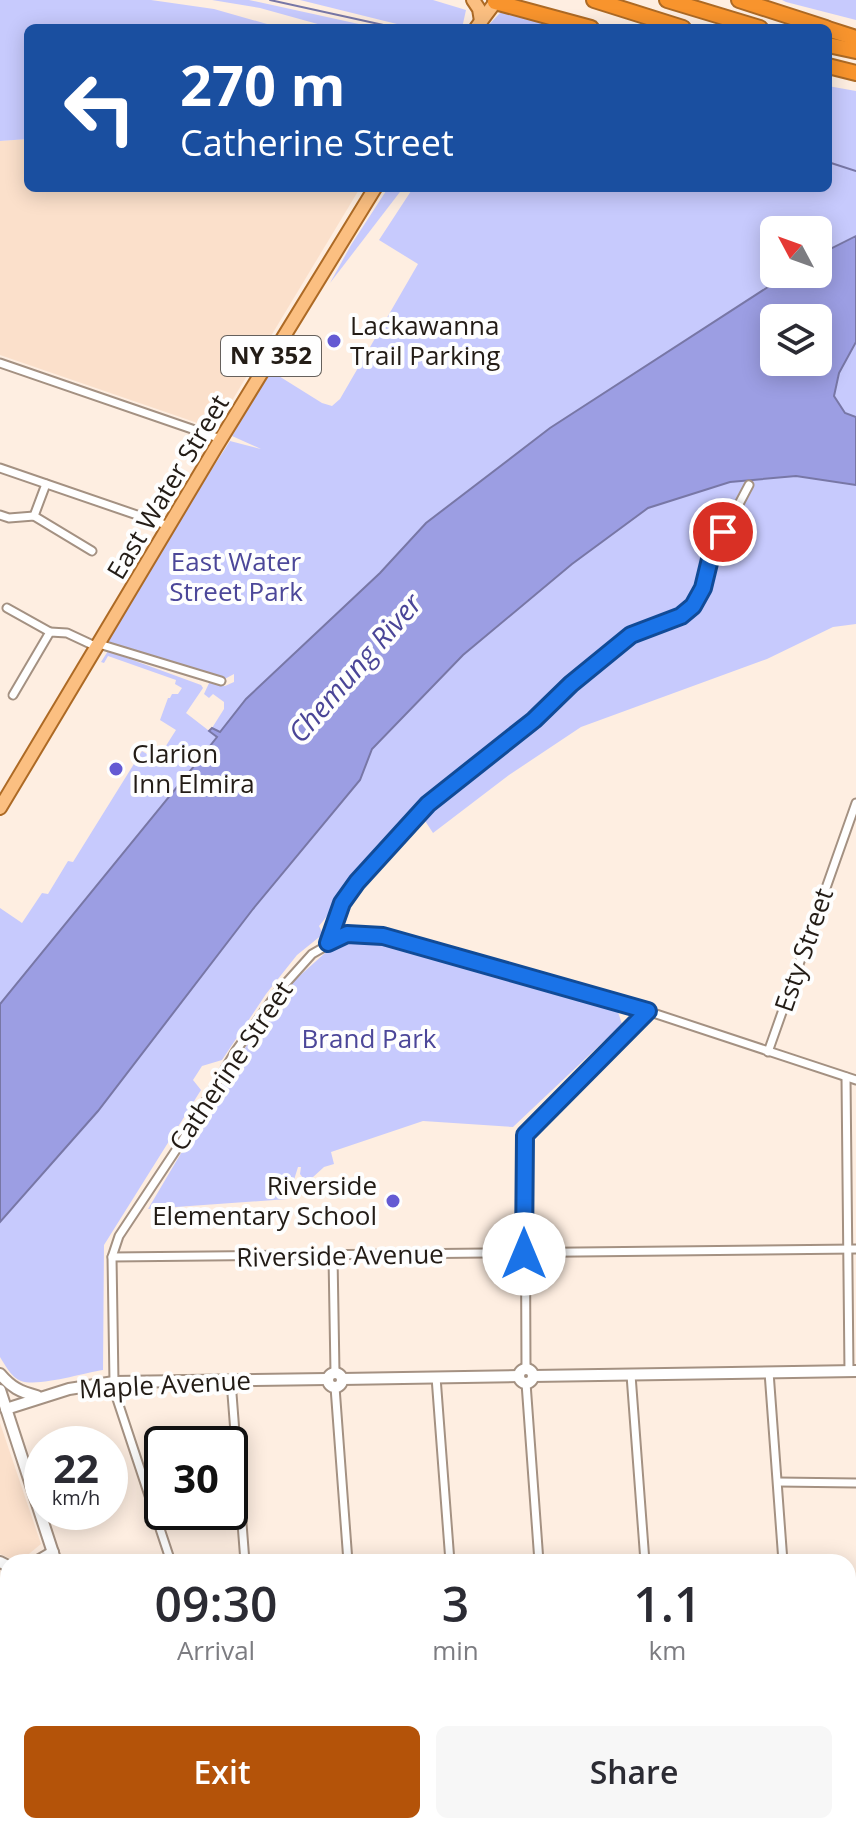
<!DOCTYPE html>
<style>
:root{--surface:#fff;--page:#f7f7f7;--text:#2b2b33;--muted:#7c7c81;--accent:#b45309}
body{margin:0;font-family:"Open Sans",sans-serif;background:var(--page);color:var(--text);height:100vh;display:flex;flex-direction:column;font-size:30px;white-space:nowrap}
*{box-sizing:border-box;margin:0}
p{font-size:26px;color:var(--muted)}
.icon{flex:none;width:44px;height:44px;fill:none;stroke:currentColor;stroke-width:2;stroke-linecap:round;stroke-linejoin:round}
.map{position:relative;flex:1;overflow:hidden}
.drawer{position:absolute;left:0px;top:1554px;width:856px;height:280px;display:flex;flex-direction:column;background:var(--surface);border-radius:24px 24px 0 0;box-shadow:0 4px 20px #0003}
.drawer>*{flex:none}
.top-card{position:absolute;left:24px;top:24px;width:808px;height:168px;border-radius:12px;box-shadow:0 4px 20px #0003;background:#1a4fa0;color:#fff;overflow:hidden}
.needle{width:52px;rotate:311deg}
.tools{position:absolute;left:760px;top:216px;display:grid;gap:16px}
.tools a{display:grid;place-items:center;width:72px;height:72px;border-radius:12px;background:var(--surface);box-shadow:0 4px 20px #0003;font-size:40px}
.speed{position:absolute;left:24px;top:1426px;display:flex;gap:16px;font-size:40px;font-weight:700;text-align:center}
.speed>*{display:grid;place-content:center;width:104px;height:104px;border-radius:50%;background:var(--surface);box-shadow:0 4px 20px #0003;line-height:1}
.speed small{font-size:20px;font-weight:400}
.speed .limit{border:4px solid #111;border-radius:12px;background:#fff;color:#111}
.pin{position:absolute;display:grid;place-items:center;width:68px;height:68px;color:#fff;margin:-34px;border:4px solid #fff;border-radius:50%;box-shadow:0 2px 8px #0007}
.me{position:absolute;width:88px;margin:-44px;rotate:0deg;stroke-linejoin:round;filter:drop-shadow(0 0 6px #0008)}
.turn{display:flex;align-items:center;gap:28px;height:168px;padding:0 24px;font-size:36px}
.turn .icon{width:104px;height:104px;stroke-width:2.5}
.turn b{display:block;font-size:56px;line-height:68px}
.eta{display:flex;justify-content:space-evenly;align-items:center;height:136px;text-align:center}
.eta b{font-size:48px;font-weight:600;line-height:56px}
.action{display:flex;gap:16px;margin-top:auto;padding:16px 24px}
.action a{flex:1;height:92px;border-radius:12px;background:var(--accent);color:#fff;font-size:32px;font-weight:600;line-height:92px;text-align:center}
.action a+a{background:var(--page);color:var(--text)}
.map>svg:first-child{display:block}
.built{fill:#fbe0cb}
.green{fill:#c7cafd}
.water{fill:#9c9ee3;stroke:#7877a6;stroke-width:2;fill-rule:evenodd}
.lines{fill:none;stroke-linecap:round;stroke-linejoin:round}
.stream{stroke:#7877a6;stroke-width:2}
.street-casing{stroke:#a49182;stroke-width:11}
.secondary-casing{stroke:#a49182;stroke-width:14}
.primary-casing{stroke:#ad6a25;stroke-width:16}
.highway-casing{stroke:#ad6a25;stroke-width:18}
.street{stroke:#fff;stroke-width:7}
.secondary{stroke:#fff;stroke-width:10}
.primary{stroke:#fbbf81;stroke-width:12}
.highway{stroke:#f8942d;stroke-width:14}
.route-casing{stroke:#114b97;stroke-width:20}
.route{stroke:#1a73e8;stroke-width:14}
.poi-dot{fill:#645ad3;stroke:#fefefe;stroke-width:3}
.labels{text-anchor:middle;stroke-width:8;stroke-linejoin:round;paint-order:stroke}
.shield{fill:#fefefe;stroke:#65605c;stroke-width:2}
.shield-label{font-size:24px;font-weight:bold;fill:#231c16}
.poi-label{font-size:26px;fill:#231c16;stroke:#fefefe;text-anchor:start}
.street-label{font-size:26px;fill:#231c16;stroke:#fefefe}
.park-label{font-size:26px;fill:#4c4799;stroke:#fefefe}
.water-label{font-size:28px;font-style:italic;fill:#4a4597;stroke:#fefefe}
</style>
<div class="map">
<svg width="856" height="1834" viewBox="0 0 856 1834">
<rect width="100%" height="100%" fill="#feeee1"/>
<g class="built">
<path d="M28 139V188H360L215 429 0 355V141Z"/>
<path d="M0 1423 41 1544 19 1562 0 1554Z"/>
</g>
<g class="green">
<path d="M0 0H151L214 9 281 28H28V139L0 141Z"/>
<path d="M212 0H249L377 28H332L260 8Z"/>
<path d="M300 0H433L466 10 462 28H413Z"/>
<path d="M782 0H856V20L786 2Z"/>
<path d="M511 11 567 28H486L500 13Z"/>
<path d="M828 86 856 91V236L818 255V230H774V274H788L550 428 426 523 380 573 246 699 220 732 212 728 224 709V702L213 694 209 698 204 694 210 681 225 686 234 682V674L221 681 99 644 230 441 261 449 232 436 269 375 274 373 322 403 332 406 340 399 418 264 379 240 413 188H828Z"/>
<path d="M388 188H403L330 283 351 245Z"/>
<path d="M856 342V417L845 414 834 396 839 373Z"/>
<path d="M796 476 856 485V624L833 627 767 659 581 727 509 775 433 833 418 810C392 836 367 862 344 890 335 902 329 915 319 926L323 934 297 955 266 994 222 1060 202 1066 193 1080 201 1090 104 1245 103 1370C83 1373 39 1387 21 1381 11 1377 5 1365 0 1357V1222L98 1111 253 909 360 780 372 749 463 655 572 564 648 508 729 482Z"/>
<path d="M108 651 201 685 203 688 186 713 217 737 0 1004V908L22 923 42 893 48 894 68 861 73 862 142 751 157 760 176 730 160 720 168 698H170L172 694H178L182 688 175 684 176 680 108 656 104 663 101 662Z"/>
<path d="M371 941 618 1012 622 1024 513 1127 423 1121 331 1152 334 1164 324 1167 312 1178H303L300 1174 301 1167H298L288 1199 148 1209 232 1067 285 989 335 944Z"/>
</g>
<path class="water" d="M856 236V342L839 373 834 396 845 413 856 417V485L796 476 730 482 648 508 572 564 463 655 372 749 360 780 253 909 98 1111 0 1222V1004L199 760 217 737 209 731 212 728 220 732 246 699 380 573 426 523 550 428 788 274H818V255ZM774 318H818V362H774Z"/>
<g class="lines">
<g class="stream">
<path d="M270 0 397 28"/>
<path d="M828 162 856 171"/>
</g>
<g class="street-casing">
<g id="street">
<path d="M0 363 221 439"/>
<path d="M0 468 169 526"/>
<path d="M0 515 9 518 34 516 92 551"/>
<path d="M34 516 46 484"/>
<path d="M7 608 50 632"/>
<path d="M99 644 221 681"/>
<path d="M13 695 50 632 67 633 97 647"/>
<path d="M328 943 342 903 357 882 428 804 534 720 571 684 631 635 681 616 693 606 703 588 710 559 749 485"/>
<path d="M768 1052 856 803"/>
<path d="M846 1077 849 1372"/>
<path d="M333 1256 335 1372"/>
<path d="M112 1257 856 1249"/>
<path d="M526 1369 525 1135 648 1011"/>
<path d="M769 1372 783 1562"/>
<path d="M631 1375 645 1562"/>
<path d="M436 1377 450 1562"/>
<path d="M231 1381 245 1562"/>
<path d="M526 1383 539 1562"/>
<path d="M335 1387 348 1562"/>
<path d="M778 1482 856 1483"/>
<path d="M171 1562 117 1399 114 1382 112 1257 119 1236 182 1141 235 1052 277 993 312 954 347 934 383 936 517 976 632 1006 856 1080"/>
<path d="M848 1589H856"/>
<path d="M0 1698 8 1681"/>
<path d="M848 1701H856"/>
<path d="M600 1826V1834"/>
<path d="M702 1826V1834"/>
<path d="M801 1826 802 1834"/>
<path d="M241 1834 285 1826"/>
<path d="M452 1834 472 1826"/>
</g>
</g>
<g class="secondary-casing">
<g id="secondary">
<circle cx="526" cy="1376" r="7"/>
<circle cx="335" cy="1380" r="7"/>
<path d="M0 1374C11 1387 20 1392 37 1396"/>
<path d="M533 1376 856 1371"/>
<path d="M342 1379 519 1376"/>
<path d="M0 1390 56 1562"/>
<path d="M6 1409 69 1389 114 1382 327 1379"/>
<path d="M0 1562 8 1566"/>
<path d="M36 1562 53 1552"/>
<path d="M151 1826 154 1834"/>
</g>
</g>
<g class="primary-casing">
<g id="primary">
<path d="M473 0 479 9 481 21"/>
<path d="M476 28 497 0"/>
<path d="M0 808 216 447 375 188"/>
<path d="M0 1834H1"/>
</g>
</g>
<g class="highway-casing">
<g id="highway">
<path d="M594 0 683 28"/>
<path d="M667 0 760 28"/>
<path d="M739 0 826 28"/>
<path d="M495 2 591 28"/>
<path d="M828 29 856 38"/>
<path d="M828 45 856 51"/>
<path d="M828 66 856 73"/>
</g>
</g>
<use href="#street" class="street"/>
<use href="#secondary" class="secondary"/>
<use href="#primary" class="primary"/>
<use href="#highway" class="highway"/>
</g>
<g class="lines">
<g class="route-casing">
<path id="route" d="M524 1254 525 1135 648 1011 383 936 347 934 328 943 342 903 357 882 428 804 534 720 571 684 631 635 681 616 693 606 703 588 710 559 723 532"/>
</g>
<use href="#route" class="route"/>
</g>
<g class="poi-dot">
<circle cx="334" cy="341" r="8"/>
<circle cx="116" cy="769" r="8"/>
<circle cx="393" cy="1201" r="8"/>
</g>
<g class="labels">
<rect class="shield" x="221" y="336" width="100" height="40" rx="6"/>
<g class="shield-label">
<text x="271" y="364">NY 352</text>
</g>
<g class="poi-label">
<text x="350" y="335">Lackawanna<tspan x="350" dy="30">Trail Parking</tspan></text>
<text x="132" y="763">Clarion<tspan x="132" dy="30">Inn Elmira</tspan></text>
<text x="377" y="1195" text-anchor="end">Riverside<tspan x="377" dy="30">Elementary School</tspan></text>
</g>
<g class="street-label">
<text transform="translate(168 487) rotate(-59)" y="9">East Water Street</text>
<text transform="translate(804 950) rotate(-71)" y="9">Esty Street</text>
<text transform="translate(231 1066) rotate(-56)" y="9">Catherine Street</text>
<text transform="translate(340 1256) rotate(-1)" y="9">Riverside Avenue</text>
<text transform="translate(165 1385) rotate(-3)" y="9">Maple Avenue</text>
</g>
<g class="park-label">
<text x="236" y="571">East Water<tspan x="236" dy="30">Street Park</tspan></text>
<text x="369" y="1048">Brand Park</text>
</g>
<g class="water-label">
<text transform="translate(355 668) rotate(-49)" y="10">Chemung River</text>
</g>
</g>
</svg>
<div class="tools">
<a><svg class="needle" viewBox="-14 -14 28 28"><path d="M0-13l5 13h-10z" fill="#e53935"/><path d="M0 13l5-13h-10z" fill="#7c7c81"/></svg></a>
<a><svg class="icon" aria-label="layers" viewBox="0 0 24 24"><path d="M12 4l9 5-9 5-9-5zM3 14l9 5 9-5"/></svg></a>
</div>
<div class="speed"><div>22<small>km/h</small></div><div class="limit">30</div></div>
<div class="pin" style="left:723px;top:532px;background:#d93025"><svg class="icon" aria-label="arrive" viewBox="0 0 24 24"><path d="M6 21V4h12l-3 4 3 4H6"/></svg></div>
<svg class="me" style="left:524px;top:1254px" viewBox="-20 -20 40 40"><circle r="19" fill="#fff"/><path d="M0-13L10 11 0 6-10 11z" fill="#1a73e8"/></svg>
<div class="top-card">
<div class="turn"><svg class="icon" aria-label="left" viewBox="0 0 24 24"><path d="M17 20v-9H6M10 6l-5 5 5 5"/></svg><div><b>270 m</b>Catherine Street</div></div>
</div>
<section class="drawer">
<div class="eta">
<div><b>09:30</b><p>Arrival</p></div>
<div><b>3</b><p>min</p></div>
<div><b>1.1</b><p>km</p></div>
</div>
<div class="action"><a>Exit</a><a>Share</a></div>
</section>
</div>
